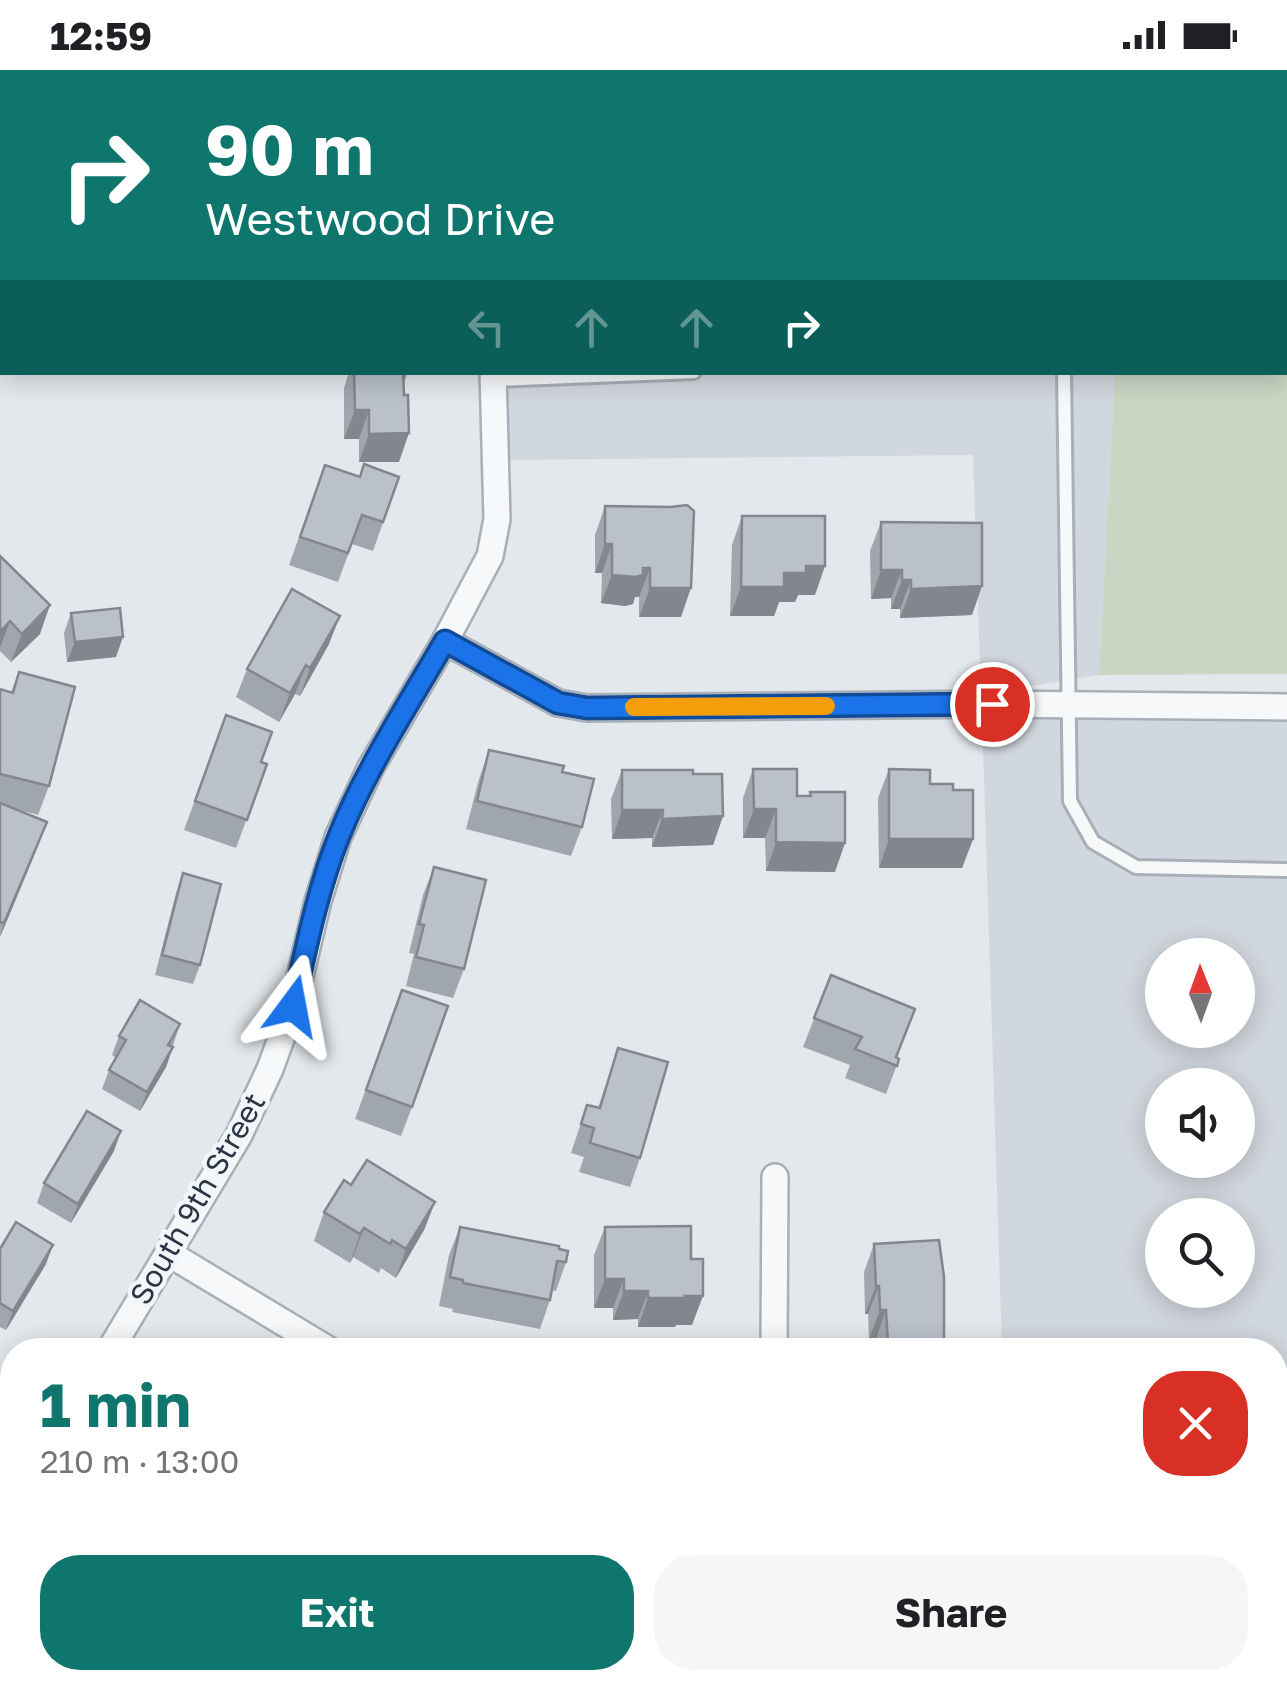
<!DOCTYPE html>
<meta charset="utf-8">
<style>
:root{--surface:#fff;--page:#f6f6f6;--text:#202124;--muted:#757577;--accent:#0f766e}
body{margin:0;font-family:"Golos Text",sans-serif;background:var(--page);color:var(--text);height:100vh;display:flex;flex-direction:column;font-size:38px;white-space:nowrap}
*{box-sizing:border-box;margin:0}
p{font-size:32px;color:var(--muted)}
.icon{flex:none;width:55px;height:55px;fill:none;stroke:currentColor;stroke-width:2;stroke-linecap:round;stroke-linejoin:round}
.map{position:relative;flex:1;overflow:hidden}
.sheet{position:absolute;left:0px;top:1268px;width:1288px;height:352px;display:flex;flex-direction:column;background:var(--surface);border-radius:40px 40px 0 0;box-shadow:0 5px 25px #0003}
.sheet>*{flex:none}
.banner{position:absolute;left:0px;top:0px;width:1288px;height:305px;box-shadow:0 5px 25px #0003;background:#0f766e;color:#fff;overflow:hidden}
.needle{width:65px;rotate:359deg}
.fabs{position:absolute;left:1145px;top:868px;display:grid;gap:20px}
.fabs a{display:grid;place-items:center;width:110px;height:110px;border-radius:50%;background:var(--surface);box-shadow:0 5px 25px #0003;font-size:50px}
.pin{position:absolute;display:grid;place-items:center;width:85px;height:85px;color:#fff;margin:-42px;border:5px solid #fff;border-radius:50%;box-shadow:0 2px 10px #0007}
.me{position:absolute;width:110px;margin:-55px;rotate:13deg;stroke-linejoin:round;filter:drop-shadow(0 0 8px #0008)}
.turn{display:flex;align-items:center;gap:35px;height:210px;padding:0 40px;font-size:45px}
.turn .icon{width:130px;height:130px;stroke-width:2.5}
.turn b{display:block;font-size:70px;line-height:85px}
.lanes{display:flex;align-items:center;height:95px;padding:0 40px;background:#0003;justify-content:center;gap:50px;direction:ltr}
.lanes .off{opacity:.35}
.round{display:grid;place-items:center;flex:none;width:105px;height:105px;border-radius:40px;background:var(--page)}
.overview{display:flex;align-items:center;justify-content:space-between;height:170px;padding:0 40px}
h1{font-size:60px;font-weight:700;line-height:75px;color:var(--accent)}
.primary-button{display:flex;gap:20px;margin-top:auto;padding:20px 40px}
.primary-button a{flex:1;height:115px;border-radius:40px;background:var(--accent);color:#fff;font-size:40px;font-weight:700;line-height:115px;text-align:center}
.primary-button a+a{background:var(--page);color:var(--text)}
.status{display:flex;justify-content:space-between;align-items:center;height:70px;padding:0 50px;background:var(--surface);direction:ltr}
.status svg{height:28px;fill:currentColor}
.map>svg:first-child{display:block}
.built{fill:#d1d7de;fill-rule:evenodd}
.green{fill:#cad6c4}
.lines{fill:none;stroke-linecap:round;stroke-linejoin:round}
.service-casing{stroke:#a8afb7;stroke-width:18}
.minor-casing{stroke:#a8afb7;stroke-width:30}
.service{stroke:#f6f8fa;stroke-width:12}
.minor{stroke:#f6f8fa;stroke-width:25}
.wall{fill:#a0a6ae}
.shaded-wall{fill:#82878d}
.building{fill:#bac1ca;stroke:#82878d;stroke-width:2.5}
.route-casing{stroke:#114b97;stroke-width:25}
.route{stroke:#1a73e8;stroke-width:18}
.slow{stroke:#f59e0b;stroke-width:18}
.labels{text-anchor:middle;stroke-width:9;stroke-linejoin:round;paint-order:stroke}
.street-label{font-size:30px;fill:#2a3645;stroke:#f3f6f9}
</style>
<div class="status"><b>12:59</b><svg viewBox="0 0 49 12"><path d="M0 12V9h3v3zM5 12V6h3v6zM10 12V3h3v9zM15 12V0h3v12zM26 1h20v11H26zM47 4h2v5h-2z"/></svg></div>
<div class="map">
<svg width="1287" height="1618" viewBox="0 0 1287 1618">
<rect width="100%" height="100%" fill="#e3e8ec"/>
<g class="built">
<path d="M502 0H1212L1208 2Z"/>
<path d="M507 303H1115L1099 605 981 624 973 385 508 390Z"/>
<path d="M1287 644V1618H1013L1012 1608H1275V1280H1002L982 645ZM1162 885H1238V960H1162ZM1162 1015H1238V1090H1162ZM1162 1145H1238V1220H1162Z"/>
</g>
<path class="green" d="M1212 0H1287V604L1099 605 1115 303 1285 302V2H1208Z"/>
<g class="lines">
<g class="service-casing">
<g id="service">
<path d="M711 0V2"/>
<path d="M1046 0 1048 2"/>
<path d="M791 2 793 0"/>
<path d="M1064 302 1070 731 1093 772 1136 797 1287 800"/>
<path d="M493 310 694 302"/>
</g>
</g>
<g class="minor-casing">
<g id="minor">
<path d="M489 0V2"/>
<path d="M445 571 558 633 587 638 992 634 1287 637"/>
<path d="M168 1183 329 1280"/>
<path d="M110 1280 239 1065 270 999 293 936 318 831 338 767 371 697 445 571 490 486 497 449 493 302"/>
<path d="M774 1280 775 1107"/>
<path d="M0 1463 12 1442"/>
<path d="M0 1581 12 1589"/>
<path d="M44 1608 61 1618"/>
</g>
</g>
<use href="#service" class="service"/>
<use href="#minor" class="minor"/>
</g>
<g class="wall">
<path d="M349 302H408L403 316 399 392H359V369H344V318Z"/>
<path d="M325 395 360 407H399L373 481 352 474 338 512 289 495Z"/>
<path d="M605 436 670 437 681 547H639V527H635L633 534 625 536 601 533 602 503H595V465Z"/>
<path d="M742 446 815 525H798L795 532H779L774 546H730L732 475Z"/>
<path d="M881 452 972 545 900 548V539H891V528L871 529 870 481Z"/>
<path d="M0 486 40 564 11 592 0 581Z"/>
<path d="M71 543 116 587 67 592 64 563Z"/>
<path d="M329 574 300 626 295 624 279 652 236 627 247 599Z"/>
<path d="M19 602 49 716 38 745 16 739 36 781 0 867V619L11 622Z"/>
<path d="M226 645 261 692 267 694 236 778 184 760Z"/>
<path d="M489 680 562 702 582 757 571 786 466 759 479 709Z"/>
<path d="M753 699 797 726H809L810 722 835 802 766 801 765 768H743V728Z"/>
<path d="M889 699 953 720 973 769 962 798H879L878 728Z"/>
<path d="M622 700 693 704 723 746 713 775 652 777V768L612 769 611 729Z"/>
<path d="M434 797 464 899 453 928 406 916 414 884 409 883 423 825Z"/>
<path d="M183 803 200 895 193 914 155 905 176 823Z"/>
<path d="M831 905 899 989 886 1024 845 1008 850 995 803 977Z"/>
<path d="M402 920 412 1037 401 1066 355 1049Z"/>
<path d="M180 954 166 997 140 1041 102 1019 109 1000 116 988 112 985 119 966Z"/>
<path d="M618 978 640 1088 630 1117 579 1102 584 1087 571 1083 587 1035 598 1038Z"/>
<path d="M114 1081 71 1153 37 1133 44 1113Z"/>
<path d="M351 1115 435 1132 424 1160 396 1208 381 1198 379 1203 353 1187 350 1193 314 1171 324 1142Z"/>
<path d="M460 1157 559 1179 566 1192 556 1221 552 1220 550 1230 540 1259 452 1242 453 1239 439 1236 449 1185Z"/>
<path d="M605 1157 692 1255H676L675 1257H638V1249L613 1250V1238H594V1185Z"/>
<path d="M874 1174 940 1280H876V1269H869L868 1244H865L864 1202Z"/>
<path d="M0 1179 46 1194 6 1260 0 1257Z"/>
<path d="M245 1608H328L324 1618H259Z"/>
</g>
<g class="shaded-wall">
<path d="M317 0H365L316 2Z"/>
<path d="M355 340H369L359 369H344Z"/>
<path d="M409 363 399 392H359L369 364Z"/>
<path d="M605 474H612L602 503H595Z"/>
<path d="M806 496H825L815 525H798L795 532H779L774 546H730L741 517Z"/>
<path d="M643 498H650L639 527H635L633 534 625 536 601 533 612 505Z"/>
<path d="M881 500H902L891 528 871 529Z"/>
<path d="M902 510H911L900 539H891Z"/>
<path d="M982 516 972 545 900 548 911 519Z"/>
<path d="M650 518H691L681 547H639Z"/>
<path d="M50 535 40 564 11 592 22 564Z"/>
<path d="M340 546 329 574 300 626 310 598Z"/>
<path d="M10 551 0 578V562Z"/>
<path d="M123 567 116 587 67 592 75 572Z"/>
<path d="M306 595 295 624 279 652 290 623Z"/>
<path d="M754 739H776L765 768H743Z"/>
<path d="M622 740H663L652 768 612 769Z"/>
<path d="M723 746 713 775 652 777 662 749Z"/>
<path d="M47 752 36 781 0 867 4 853Z"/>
<path d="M889 769H973L962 798H879Z"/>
<path d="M776 772 845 773 835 802 766 801Z"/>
<path d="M173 977 166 997 140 1041 147 1022Z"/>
<path d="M121 1061 114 1081 71 1153 78 1134Z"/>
<path d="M435 1132 424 1160 396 1208 406 1179Z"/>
<path d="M364 1158 353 1187 350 1193 360 1164Z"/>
<path d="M53 1175 46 1194 6 1260 13 1241Z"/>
<path d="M605 1209H624L613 1238H594Z"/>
<path d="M876 1216H879L868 1244H865Z"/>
<path d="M624 1221H648L638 1249 613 1250Z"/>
<path d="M685 1226H703L692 1255H676L675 1257H638L648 1228Z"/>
<path d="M880 1240H886L876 1269H869Z"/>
<path d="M944 1270 940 1280H885L888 1273Z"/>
<path d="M325 1608H328L324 1618H318Z"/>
</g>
<g class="building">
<path d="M354 302H403L404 325H408L409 363 369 364V340H355Z"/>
<path d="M364 394 399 407 383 452 362 445 348 483 300 467 325 395 360 407Z"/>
<path d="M687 435 694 441 691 518H650V498H643V505L635 507 612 505V474H605V436L670 437Z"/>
<path d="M742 446H825V496H806V503H784V517H741Z"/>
<path d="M881 452 982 453V516L911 519V510H902V500H881Z"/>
<path d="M0 486 50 535 22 564 10 551 0 562Z"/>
<path d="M292 519 340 546 310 598 306 595 290 623 247 599Z"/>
<path d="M120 538 123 567 75 572 71 543Z"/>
<path d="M19 602 75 617 49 716 0 704V619L13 623Z"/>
<path d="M226 645 272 662 261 692 267 694 247 750 195 731Z"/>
<path d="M489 680 564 696 562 702 594 709 582 757 477 731Z"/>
<path d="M753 699H797V726H811L810 722H845V773L776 772V739H754Z"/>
<path d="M889 699 930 700V714H953V720H973V769H889Z"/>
<path d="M622 700H693V704H722L723 746 662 749 663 740H622Z"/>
<path d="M0 733 47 752 4 853 0 852Z"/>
<path d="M434 797 486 810 464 899 416 887 424 855 419 854Z"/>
<path d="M183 803 221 814 200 895 162 885Z"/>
<path d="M831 905 915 939 896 987 899 989 897 996 855 979 862 967 814 948Z"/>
<path d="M402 920 448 936 412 1037 366 1020Z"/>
<path d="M140 930 180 954 168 975 173 977 147 1022 109 1000 126 970 119 966Z"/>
<path d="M618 978 668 992 640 1088 590 1073 594 1058 581 1054 587 1035 600 1038Z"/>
<path d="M87 1041 121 1061 78 1134 44 1113Z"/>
<path d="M367 1090 435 1132 406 1179 392 1170 390 1174 364 1158 360 1164 324 1142 344 1110 351 1115Z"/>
<path d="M16 1152 53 1175 13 1241 0 1233V1179Z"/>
<path d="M691 1156V1189H703V1226H685L686 1228H648V1221H624V1209H605V1157Z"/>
<path d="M460 1157 559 1176V1179L568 1181 566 1192 557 1191 550 1230 463 1213V1210L450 1207Z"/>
<path d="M939 1170 944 1207V1270L888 1273 886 1240H880L879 1216H876L874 1174Z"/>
<path d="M270 1608H325L318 1618H289Z"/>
<path d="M362 1608H425L431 1611 428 1618H356Z"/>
</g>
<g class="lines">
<g class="route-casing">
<path id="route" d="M293 936C306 879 317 821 339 766 367 697 408 635 445 571L558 633 587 638 992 634"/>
</g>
<use href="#route" class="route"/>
<path class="slow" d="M634 637 826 636"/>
</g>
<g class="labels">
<g class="street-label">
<text transform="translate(198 1129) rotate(-60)" y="10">South 9th Street</text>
</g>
</g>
</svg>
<div class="fabs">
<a><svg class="needle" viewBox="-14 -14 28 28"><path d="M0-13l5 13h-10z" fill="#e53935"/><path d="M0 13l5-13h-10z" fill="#757577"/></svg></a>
<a><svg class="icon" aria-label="sound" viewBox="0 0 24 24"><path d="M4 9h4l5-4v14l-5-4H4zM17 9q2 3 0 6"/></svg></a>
<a><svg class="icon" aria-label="search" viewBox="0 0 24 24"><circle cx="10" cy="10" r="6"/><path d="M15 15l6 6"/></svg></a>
</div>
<div class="pin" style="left:992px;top:634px;background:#d93025"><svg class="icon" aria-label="arrive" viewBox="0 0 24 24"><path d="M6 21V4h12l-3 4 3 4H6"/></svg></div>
<svg class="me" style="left:293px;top:936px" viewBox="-20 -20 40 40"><path d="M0-17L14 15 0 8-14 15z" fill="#1a73e8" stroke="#fff" stroke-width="4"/></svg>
<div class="banner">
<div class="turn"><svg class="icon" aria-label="right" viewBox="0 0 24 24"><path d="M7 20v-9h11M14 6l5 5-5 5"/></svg><div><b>90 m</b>Westwood Drive</div></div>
<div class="lanes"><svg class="icon off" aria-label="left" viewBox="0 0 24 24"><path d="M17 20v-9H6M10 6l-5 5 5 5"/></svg><svg class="icon off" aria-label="ahead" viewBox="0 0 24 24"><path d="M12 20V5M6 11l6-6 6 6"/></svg><svg class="icon off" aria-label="ahead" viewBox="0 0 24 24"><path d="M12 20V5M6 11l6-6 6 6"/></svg><svg class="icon" aria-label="right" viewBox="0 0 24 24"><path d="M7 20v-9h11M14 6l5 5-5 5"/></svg></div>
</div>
<section class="sheet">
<div class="overview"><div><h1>1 min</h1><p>210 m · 13:00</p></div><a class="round" style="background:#d93025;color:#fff"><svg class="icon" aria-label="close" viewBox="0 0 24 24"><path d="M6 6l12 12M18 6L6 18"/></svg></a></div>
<div class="primary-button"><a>Exit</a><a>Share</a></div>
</section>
</div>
